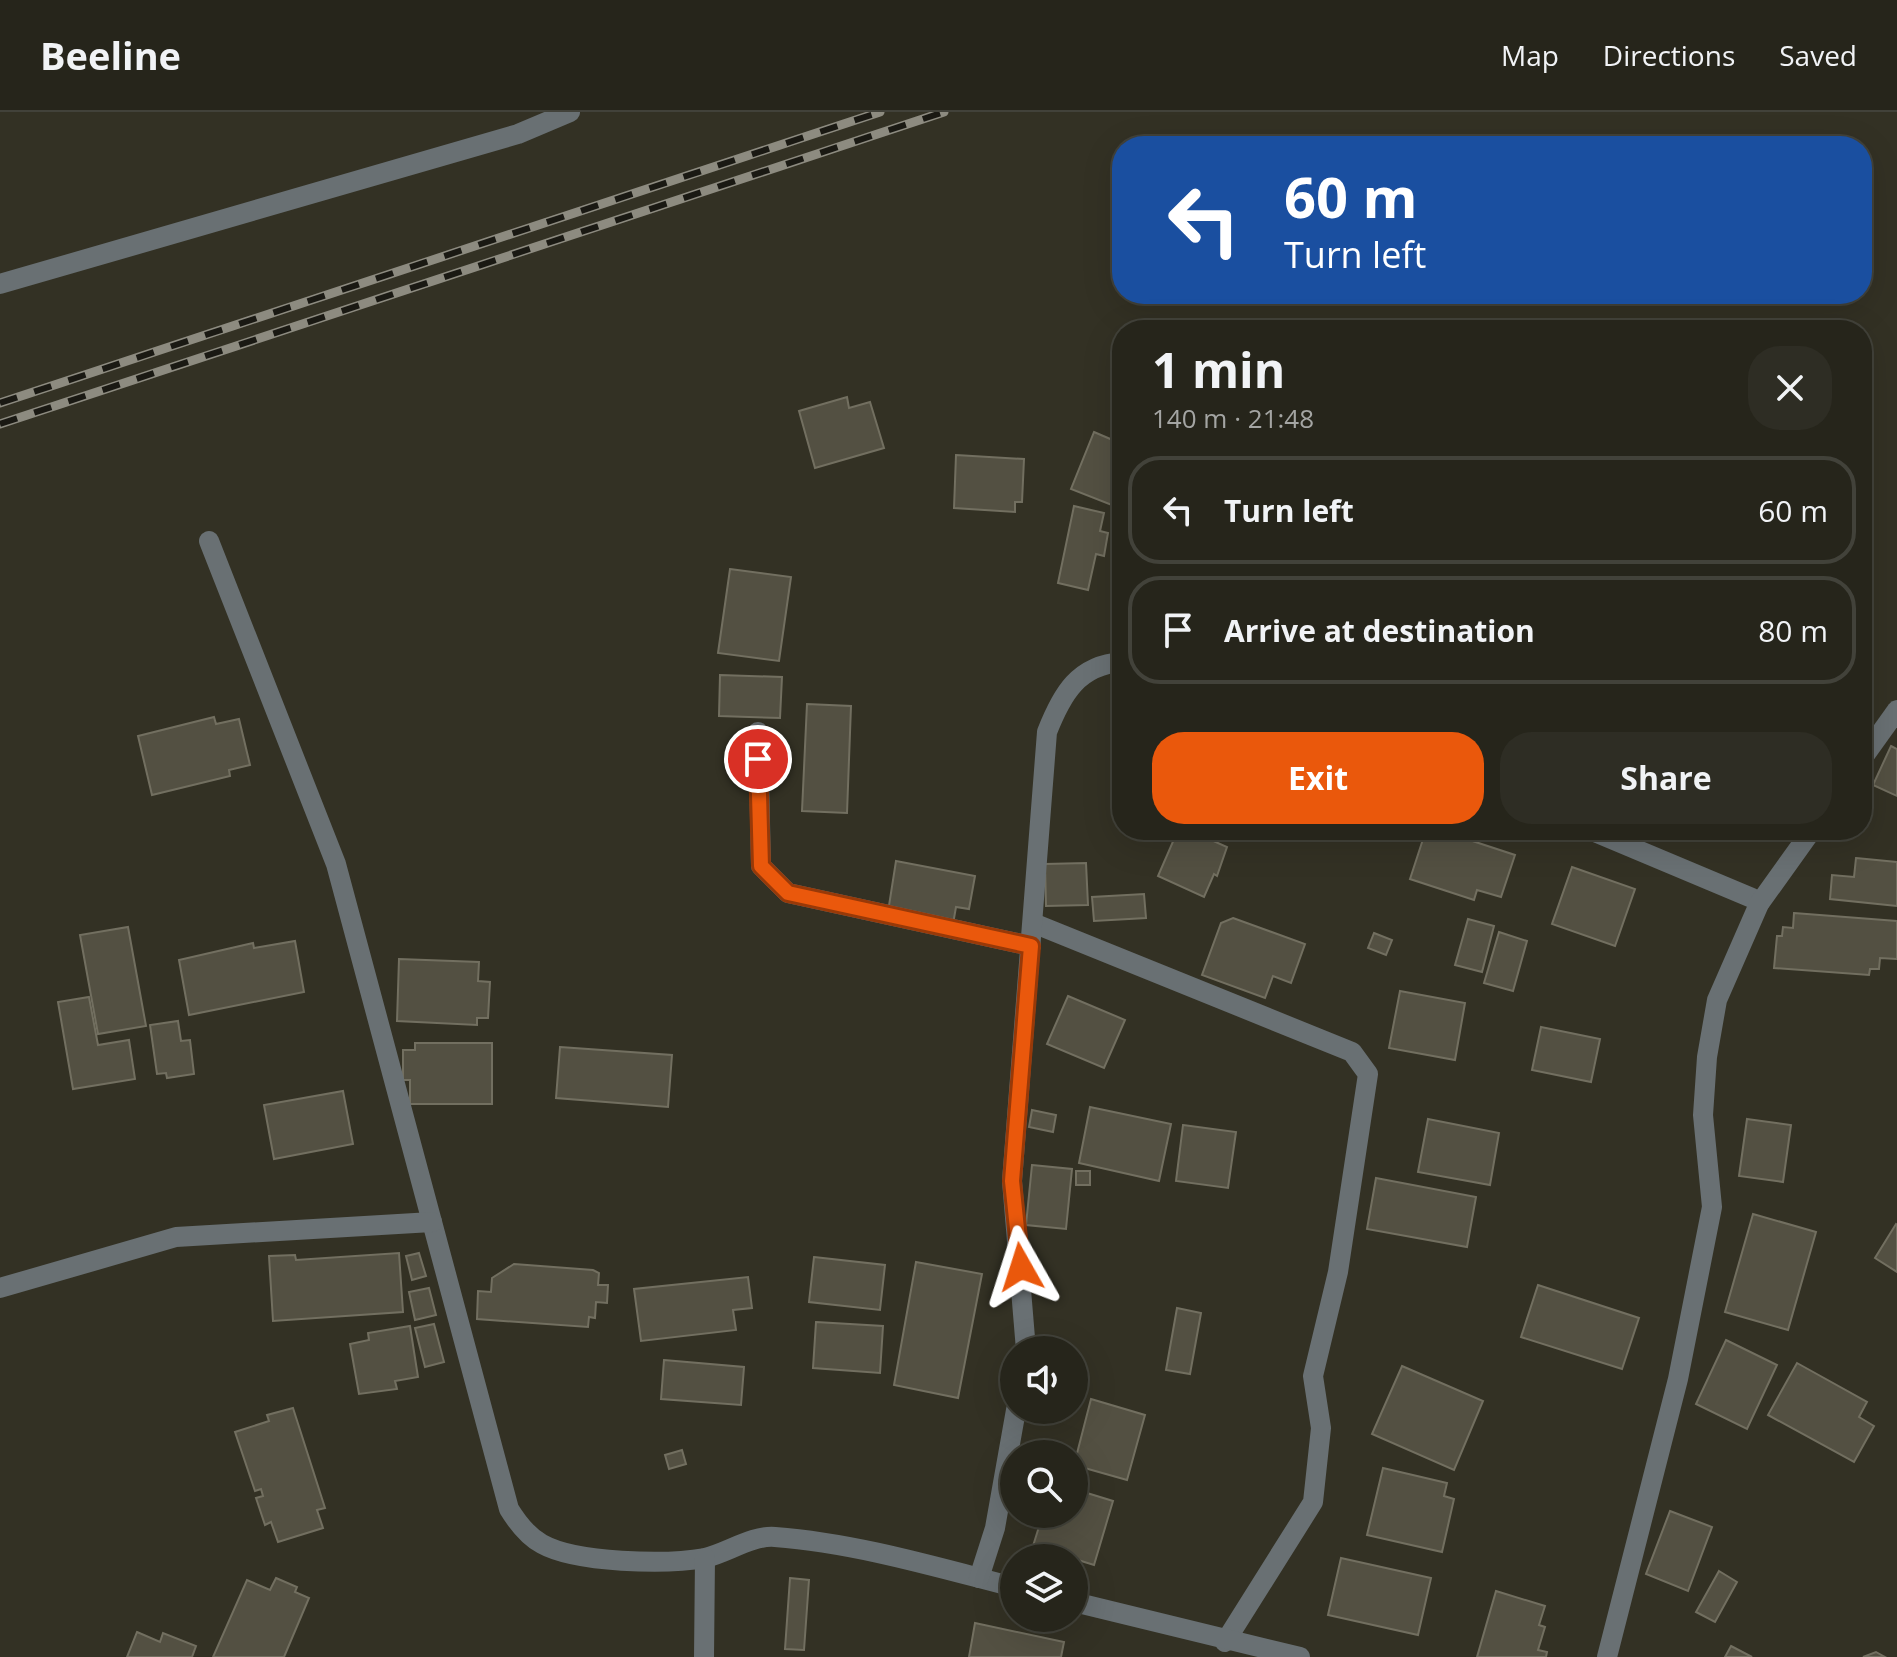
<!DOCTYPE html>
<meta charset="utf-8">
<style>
:root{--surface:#26251b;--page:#2e2d24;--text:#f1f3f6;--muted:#a4a5a3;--line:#42423a;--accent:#ea580c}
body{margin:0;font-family:"Open Sans",sans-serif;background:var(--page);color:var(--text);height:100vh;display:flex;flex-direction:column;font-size:30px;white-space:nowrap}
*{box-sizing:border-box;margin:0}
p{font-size:26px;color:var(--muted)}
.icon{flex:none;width:44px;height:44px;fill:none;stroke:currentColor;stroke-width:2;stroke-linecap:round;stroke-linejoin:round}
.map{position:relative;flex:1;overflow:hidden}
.panel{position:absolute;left:1112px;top:208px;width:760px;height:520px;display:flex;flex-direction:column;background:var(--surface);border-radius:32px;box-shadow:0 8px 32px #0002,0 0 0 2px var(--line)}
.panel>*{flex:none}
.hud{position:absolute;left:1112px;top:24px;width:760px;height:168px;border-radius:32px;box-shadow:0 8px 32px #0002,0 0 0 2px var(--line);background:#1a4fa0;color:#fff;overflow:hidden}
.buttons{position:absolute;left:1000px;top:1224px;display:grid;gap:16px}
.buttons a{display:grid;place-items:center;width:88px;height:88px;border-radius:50%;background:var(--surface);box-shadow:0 8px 32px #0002,0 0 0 2px var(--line);font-size:40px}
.pin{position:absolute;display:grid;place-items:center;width:68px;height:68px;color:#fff;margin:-34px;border:4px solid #fff;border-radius:50%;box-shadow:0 2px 8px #0007}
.me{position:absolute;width:88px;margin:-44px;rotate:354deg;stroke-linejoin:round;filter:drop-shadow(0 0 6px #0008)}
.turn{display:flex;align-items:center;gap:28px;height:168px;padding:0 40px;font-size:36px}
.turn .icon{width:104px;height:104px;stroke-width:2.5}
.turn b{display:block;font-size:56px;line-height:68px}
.round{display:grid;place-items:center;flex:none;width:84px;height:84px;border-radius:32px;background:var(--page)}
.head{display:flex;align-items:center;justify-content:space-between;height:136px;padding:0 40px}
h1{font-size:48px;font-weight:700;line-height:60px}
.cta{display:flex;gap:16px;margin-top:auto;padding:16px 40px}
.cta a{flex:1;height:92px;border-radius:32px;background:var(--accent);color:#fff;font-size:32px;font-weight:700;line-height:92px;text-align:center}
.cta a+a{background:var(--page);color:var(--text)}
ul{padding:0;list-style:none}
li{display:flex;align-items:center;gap:24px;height:108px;margin:0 16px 12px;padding:0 24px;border:4px solid var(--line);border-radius:32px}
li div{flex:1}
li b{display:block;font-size:30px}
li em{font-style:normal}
header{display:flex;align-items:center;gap:48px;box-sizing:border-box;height:112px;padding:0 40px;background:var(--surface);border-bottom:2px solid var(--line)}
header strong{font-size:38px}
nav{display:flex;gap:44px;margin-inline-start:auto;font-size:28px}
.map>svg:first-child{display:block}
.building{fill:#535042;stroke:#726f60;stroke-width:2}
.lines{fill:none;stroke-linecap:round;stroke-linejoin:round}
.street{stroke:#697073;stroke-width:20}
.rail-casing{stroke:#8d8b80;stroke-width:9}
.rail{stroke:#1a1913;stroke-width:6;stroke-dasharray:18;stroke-linecap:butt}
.route-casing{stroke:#983908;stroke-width:20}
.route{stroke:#ea580c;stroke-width:14}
</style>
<header>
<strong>Beeline</strong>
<nav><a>Map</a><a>Directions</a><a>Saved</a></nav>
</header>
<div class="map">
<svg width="1897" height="1545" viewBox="0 0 1897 1545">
<rect width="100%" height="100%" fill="#333124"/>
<g class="building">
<path d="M847 285 849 296 870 290 884 336 815 356 799 299Z"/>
<path d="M1094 320 1122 332V397L1071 377Z"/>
<path d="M956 343 1024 347 1022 390H1015V400L954 396Z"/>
<path d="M1074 394 1104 401 1100 419 1108 421 1104 444 1096 442 1088 478 1058 471Z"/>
<path d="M730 457 791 465 779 549 718 541Z"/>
<path d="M720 563 782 565 780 606 719 604Z"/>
<path d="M807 592 851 594 847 701 802 699Z"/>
<path d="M214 605 216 612 239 607 250 653 229 658 230 664 152 683 138 624Z"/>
<path d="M1891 634 1897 637V684L1873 673Z"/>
<path d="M1178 718H1189L1227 735 1217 764 1214 762 1204 785 1158 764Z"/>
<path d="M1426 718H1439L1515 743 1501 785 1477 778 1474 788 1410 767Z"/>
<path d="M1856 746 1897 750V794L1830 787 1832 763 1854 765Z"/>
<path d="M896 749 975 764 969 797 956 795 953 812 888 800Z"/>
<path d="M1086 751 1088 793 1046 794 1045 752Z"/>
<path d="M1572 755 1635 777 1615 834 1552 812Z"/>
<path d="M1144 782 1146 806 1094 809 1092 785Z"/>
<path d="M1794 801 1897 809V847L1880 846 1879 857H1870L1869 863 1774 856 1777 824H1782L1783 815 1793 816Z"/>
<path d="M1233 806 1305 832 1291 871 1273 864 1265 886 1202 863 1221 811Z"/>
<path d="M1468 807 1494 814 1482 860 1455 853Z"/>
<path d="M128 815 146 914 98 922 80 823Z"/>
<path d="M1499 820 1527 829 1513 879 1484 871Z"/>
<path d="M1374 821 1392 828 1386 843 1368 836Z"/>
<path d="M295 829 304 880 189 903 179 848 253 831 254 836Z"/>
<path d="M399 847 479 850 478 869 490 870 488 906H477V913L397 909Z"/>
<path d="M1400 879 1465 891 1455 948 1389 936Z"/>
<path d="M1068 884 1125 908 1104 956 1047 932Z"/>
<path d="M89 885 98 933 129 928 135 967 73 977 58 890Z"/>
<path d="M178 909 181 929 190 928 194 962 167 966 166 961 157 962 150 913Z"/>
<path d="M1541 915 1600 927 1591 970 1532 958Z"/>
<path d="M415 931H492V992H410V968H403V938H415Z"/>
<path d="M560 935 672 943 668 995 556 986Z"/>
<path d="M343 979 353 1032 274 1047 264 993Z"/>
<path d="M1090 995 1171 1012 1159 1069 1079 1051Z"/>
<path d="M1032 998 1056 1003 1053 1020 1029 1015Z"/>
<path d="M1428 1007 1499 1021 1490 1073 1418 1060Z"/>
<path d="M1747 1007 1791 1013 1783 1070 1739 1064Z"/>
<path d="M1183 1013 1236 1020 1228 1076 1176 1069Z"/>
<path d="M1032 1053 1072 1057 1066 1117 1026 1113Z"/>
<rect x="1076" y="1059" width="14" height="14"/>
<path d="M1376 1066 1476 1085 1467 1135 1367 1117Z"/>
<path d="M1753 1102 1816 1120 1788 1218 1725 1200Z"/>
<path d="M1896 1112 1897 1113V1160L1875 1146Z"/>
<path d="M399 1141 403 1200 273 1209 269 1144 295 1143 296 1148Z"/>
<path d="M419 1141 426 1164 412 1168 406 1144Z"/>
<path d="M814 1145 885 1153 880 1198 809 1190Z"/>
<path d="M916 1150 982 1162 958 1286 894 1273Z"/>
<path d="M514 1152 593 1158 599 1161 598 1173H608L607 1191 596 1190 595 1206 589 1205 588 1215 477 1207 478 1179 491 1180 492 1166Z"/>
<path d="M748 1165 752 1196 733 1198 736 1218 641 1229 634 1177Z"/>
<path d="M1538 1173 1639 1206 1622 1257 1521 1225Z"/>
<path d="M429 1176 436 1203 415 1208 409 1180Z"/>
<path d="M1177 1196 1201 1201 1190 1262 1166 1258Z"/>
<path d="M816 1210 883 1214 880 1261 813 1256Z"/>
<path d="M434 1212 444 1250 425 1255 415 1216Z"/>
<path d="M410 1214 418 1265 395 1269 397 1277 359 1282 350 1232 369 1228 368 1221Z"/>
<path d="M1726 1228 1777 1253 1747 1317 1696 1292Z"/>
<path d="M664 1248 744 1255 741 1293 661 1287Z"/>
<path d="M1797 1251 1867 1290 1859 1305 1874 1314 1854 1350 1768 1303Z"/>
<path d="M1402 1254 1483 1289 1454 1358 1372 1322Z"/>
<path d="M1091 1287 1145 1303 1127 1368 1074 1353Z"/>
<path d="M293 1296 325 1396 317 1398 323 1416 278 1430 271 1410 265 1413 256 1386 263 1384 261 1377 255 1379 235 1320 269 1309 267 1303Z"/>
<path d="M682 1338 686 1352 669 1357 665 1343Z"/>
<path d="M1383 1356 1447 1371 1444 1384 1454 1387 1442 1440 1367 1423Z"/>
<path d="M1074 1377 1113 1389 1094 1453 1033 1434 1043 1402H1074Z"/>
<path d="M1670 1399 1712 1415 1688 1479 1646 1462Z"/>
<path d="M1341 1446 1431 1466 1418 1523 1328 1503Z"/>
<path d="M1719 1459 1737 1470 1715 1510 1696 1500Z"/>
<path d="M276 1466 297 1475 295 1480 309 1486 284 1545H213L247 1468 270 1478Z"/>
<path d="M790 1466 809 1468 804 1538 785 1537Z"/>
<path d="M1496 1479 1545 1494 1539 1513 1545 1515 1538 1538 1547 1540 1546 1545H1477Z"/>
<path d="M975 1511 1064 1530 1061 1545H969Z"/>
<path d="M137 1520 160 1530 163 1521 196 1534 192 1545H127Z"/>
<path d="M1731 1534 1752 1545H1725Z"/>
<path d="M1876 1540 1885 1545H1863Z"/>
</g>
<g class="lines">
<g class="street">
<path d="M0 172 518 22 570 0"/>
<path d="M209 429 336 752 509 1397C517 1410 527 1424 542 1432 576 1451 666 1453 705 1446 727 1441 752 1423 775 1425 855 1431 936 1455 1014 1475"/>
<path d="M758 620 761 754 788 781 1031 834"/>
<path d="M1862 647 1897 598"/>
<path d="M1590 718 1752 786 1759 792"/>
<path d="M1033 811 1352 940 1368 962 1338 1160 1313 1264 1321 1316 1313 1390 1225 1530"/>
<path d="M0 1176 176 1125 432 1110"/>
<path d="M1026 1238 1012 1069 1047 620C1062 582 1078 553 1122 550"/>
<path d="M979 1466 995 1416 1016 1298"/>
<path d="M1074 1490 1300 1545"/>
<path d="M704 1545 705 1446"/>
<path d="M1607 1545 1678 1267 1712 1095 1703 1003 1707 945 1717 888 1759 792 1812 718"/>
</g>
<g class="rail-casing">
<g id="rail">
<path d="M0 291 880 0"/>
<path d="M0 312 944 0"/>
</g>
</g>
<use href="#rail" class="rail"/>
</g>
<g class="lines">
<g class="route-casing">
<path id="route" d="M758 647 761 754 788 781 1031 834 1012 1069 1021 1155"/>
</g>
<use href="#route" class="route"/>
</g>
</svg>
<div class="buttons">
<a><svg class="icon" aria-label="sound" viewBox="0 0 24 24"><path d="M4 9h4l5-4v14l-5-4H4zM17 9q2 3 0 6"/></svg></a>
<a><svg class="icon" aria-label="search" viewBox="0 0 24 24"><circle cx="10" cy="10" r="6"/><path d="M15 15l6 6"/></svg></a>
<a><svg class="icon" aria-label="layers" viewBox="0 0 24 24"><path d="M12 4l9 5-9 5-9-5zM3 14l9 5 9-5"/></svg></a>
</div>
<div class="pin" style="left:758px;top:647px;background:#d93025"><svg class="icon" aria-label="arrive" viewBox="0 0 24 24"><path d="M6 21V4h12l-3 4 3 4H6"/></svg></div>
<svg class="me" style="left:1021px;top:1155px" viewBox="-20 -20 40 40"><path d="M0-17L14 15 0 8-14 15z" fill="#ea580c" stroke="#fff" stroke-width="4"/></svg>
<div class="hud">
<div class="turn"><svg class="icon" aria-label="left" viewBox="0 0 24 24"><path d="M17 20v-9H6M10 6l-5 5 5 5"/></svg><div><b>60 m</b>Turn left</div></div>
</div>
<section class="panel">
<div class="head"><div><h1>1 min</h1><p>140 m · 21:48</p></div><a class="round"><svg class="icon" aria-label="close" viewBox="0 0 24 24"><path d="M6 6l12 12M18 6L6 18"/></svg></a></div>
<ul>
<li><svg class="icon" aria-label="left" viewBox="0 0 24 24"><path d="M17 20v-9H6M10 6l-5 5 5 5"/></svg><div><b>Turn left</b></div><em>60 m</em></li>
<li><svg class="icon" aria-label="arrive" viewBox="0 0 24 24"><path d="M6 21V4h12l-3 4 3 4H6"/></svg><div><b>Arrive at destination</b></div><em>80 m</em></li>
</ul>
<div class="cta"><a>Exit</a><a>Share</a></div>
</section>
</div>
